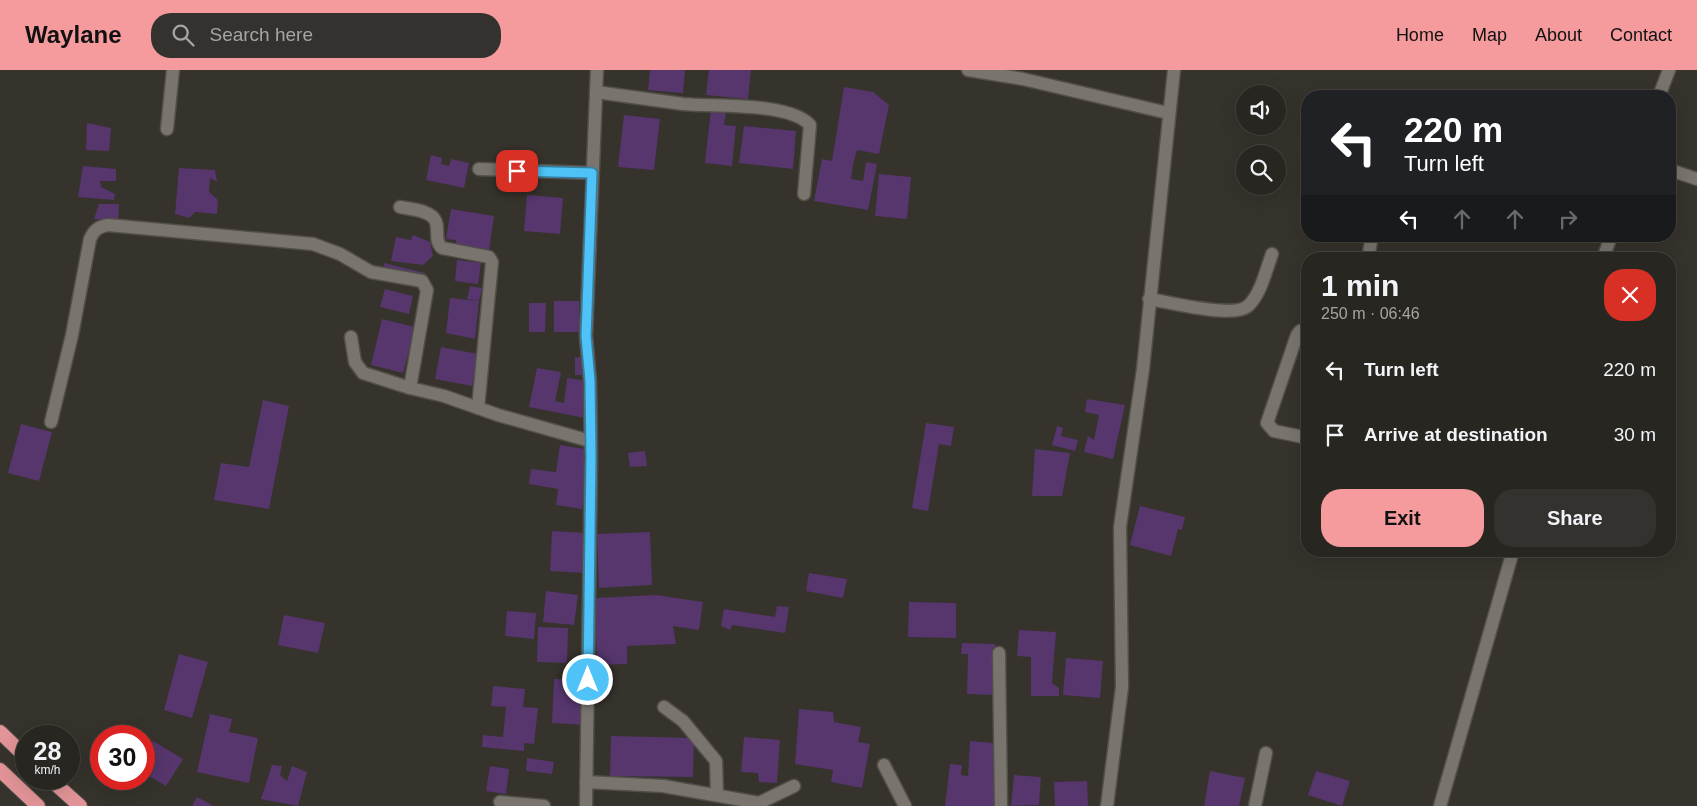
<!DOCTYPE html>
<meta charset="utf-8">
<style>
:root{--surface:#282621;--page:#34322e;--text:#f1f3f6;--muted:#a5a5a5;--line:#44433f;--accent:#f59b9d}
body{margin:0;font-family:Helvetica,sans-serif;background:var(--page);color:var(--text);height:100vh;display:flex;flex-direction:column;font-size:19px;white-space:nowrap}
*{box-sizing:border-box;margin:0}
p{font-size:16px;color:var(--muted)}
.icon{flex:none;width:28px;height:28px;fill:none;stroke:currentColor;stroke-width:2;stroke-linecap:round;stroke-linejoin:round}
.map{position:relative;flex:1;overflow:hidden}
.sheet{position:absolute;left:1301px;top:182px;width:375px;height:305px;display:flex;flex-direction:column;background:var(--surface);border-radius:20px;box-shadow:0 5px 20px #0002,0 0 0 1px var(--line)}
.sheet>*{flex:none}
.hud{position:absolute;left:1301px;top:20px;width:375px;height:152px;border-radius:20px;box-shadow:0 5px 20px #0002,0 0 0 1px var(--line);background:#202124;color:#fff;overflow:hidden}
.controls{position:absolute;left:1236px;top:15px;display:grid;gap:10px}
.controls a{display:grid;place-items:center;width:50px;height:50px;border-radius:50%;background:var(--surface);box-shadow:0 5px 20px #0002,0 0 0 1px var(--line);font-size:25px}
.speed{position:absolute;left:15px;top:655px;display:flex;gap:10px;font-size:25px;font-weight:700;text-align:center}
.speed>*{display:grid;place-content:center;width:65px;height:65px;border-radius:50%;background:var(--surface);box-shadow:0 5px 20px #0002,0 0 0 1px var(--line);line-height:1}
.speed small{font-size:12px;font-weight:400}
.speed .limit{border:8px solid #d22;background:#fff;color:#111}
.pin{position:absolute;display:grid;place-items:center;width:42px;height:42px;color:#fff;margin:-21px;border-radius:10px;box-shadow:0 2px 8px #0006}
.me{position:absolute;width:55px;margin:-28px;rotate:0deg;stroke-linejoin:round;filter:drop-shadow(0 0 4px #0008)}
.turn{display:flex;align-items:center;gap:18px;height:105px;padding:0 20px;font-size:22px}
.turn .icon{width:65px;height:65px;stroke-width:2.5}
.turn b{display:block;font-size:35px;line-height:42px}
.lanes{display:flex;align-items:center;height:48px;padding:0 20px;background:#0003;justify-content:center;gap:25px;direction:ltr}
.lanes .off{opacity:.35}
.round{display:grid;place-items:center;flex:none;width:52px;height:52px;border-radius:20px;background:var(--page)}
.summary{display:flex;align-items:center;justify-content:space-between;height:85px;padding:0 20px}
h1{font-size:30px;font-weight:700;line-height:38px}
.button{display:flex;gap:10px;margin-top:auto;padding:10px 20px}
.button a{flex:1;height:58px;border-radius:20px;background:var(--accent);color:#111;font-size:20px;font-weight:700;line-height:58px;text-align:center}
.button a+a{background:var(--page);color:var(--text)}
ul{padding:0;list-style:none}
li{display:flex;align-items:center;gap:15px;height:65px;padding:0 20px}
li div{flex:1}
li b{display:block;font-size:19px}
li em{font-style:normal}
header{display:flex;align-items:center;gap:30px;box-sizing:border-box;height:70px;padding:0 25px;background:var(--accent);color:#111}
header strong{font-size:24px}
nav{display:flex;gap:28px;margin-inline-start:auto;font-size:18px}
.search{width:350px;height:45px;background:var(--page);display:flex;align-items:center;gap:12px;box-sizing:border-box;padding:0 18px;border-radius:20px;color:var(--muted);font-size:19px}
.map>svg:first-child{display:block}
.building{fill:#56366d}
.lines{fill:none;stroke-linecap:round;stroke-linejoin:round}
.minor-casing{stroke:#524f49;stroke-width:15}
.trunk-casing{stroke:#524f49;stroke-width:16}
.minor{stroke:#79756e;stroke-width:12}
.trunk{stroke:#e29498;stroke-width:14}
.route-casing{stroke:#337fa1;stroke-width:12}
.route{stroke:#4fc3f7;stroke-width:9}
</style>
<header>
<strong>Waylane</strong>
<div class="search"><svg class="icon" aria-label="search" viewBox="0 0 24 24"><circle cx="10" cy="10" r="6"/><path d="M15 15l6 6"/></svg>Search here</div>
<nav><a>Home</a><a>Map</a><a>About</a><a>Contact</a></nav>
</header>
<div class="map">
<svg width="1697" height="736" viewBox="0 0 1697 736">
<rect width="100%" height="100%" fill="#36322c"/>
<g class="building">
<path d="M650 0H685L683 23 648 20Z"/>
<path d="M709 0H751L748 29 706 25Z"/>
<path d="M844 17 873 22 889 35 879 84 857 80 853 95 851 109 863 111 866 92 877 94 868 140 814 131 822 89 832 91Z"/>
<path d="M711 39 726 41 724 55 736 56 732 96 705 93Z"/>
<path d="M624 45 660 49 654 100 618 97Z"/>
<path d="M87 53 111 58 109 81 86 80Z"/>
<path d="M744 56 796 61 793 99 739 93Z"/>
<path d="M431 85 442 88 441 94 449 96 451 89 469 93 464 118 426 110Z"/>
<path d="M83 96 116 99V111H100L101 117 115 124 114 130 78 127Z"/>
<path d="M179 98 215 100 217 112 210 108 209 122 218 130 217 144 195 142 189 148 175 144Z"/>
<path d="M879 104 911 107 907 149 875 146Z"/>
<path d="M527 125 563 128 560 164 524 161Z"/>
<path d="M99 134H119L118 151 94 149Z"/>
<path d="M451 139 494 146 489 181 455 176 456 170 446 169Z"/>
<path d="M413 165 430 172 433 186 423 195 391 191 396 167 411 170Z"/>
<path d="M457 190 481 193 478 214 455 211Z"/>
<path d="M384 193 425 203 420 217 382 209Z"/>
<path d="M470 216 482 218 479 231 467 229Z"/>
<path d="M385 219 413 226 409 244 380 237Z"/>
<path d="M450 228 479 231 475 269 446 263Z"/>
<rect x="554" y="231" width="25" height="31"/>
<path d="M529 233H546L545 262H529Z"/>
<path d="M382 249 415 257 403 303 371 295Z"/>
<path d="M441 277 478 284 472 316 435 309Z"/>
<path d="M575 287 588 288 590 305H575Z"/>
<path d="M537 298 561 302 555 331 564 333 567 308 590 311 585 348 529 337Z"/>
<path d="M1087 329 1125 335 1113 389 1084 382 1088 366 1094 370 1099 345 1085 342Z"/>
<path d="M263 330 289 336 269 439 214 430 221 393 249 397Z"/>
<path d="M926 353 954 357 951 376 939 374 928 441 912 438Z"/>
<path d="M21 354 52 362 39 411 8 403Z"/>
<path d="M1057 356 1063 358 1061 366 1078 370 1075 381 1052 375Z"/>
<path d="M560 375 591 380 582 439 556 435 558 419 529 414 531 399 556 402Z"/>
<path d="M1035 379 1070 383 1062 426H1032Z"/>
<path d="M645 381 647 396 630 397 628 383Z"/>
<path d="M1140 436 1185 447 1182 460 1178 459 1171 486 1130 475Z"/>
<path d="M552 461 587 463 585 503 550 501Z"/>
<path d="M650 462 652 515 599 518 597 464Z"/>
<path d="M809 503 847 509 843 528 806 521Z"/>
<path d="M546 521 578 525 574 555 543 552Z"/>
<path d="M656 525 703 532 699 560 673 556 676 574 627 576V594L597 595 595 528Z"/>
<path d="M909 532 956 533V568L908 567Z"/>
<path d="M777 536 789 537 785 563 732 555 730 560 721 556 724 539 775 547Z"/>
<path d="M507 541 536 543 534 569 505 566Z"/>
<path d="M284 545 325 553 318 583 278 575Z"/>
<path d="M538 557 568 558 567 593 537 592Z"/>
<path d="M1019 560 1056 562 1052 613 1059 618V626H1031V587L1017 586Z"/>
<path d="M962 573 995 574 994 625 967 624 968 584H961Z"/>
<path d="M179 584 208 592 192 648 164 640Z"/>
<path d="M1066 588 1103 591 1100 628 1063 625Z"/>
<path d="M554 609 588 610 586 655 552 653Z"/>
<path d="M493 616 525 619 523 637 538 638 534 674 524 673V681L482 677 483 665 503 667 506 637 491 636Z"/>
<path d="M799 639 833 642 834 652 861 657 858 672 870 674 862 718 831 712 833 700 795 694Z"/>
<path d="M210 644 232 649 229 662 258 668 249 713 197 702Z"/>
<path d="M611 666 694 668 693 707 610 706Z"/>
<path d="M744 667 780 670 777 713 759 712 758 703 741 702Z"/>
<path d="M153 671 183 689 166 716 144 703V686Z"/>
<path d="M970 671 994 673 996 736H945L950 694 962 695 961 705 968 706Z"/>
<path d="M527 688 554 692 552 704 526 701Z"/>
<path d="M272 695 282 696 280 705 287 711 292 696 307 702 298 736 261 729Z"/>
<path d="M490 696 509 699 506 724 486 721Z"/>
<path d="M1210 701 1245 708 1239 736H1204Z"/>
<path d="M1316 701 1350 711 1342 736 1308 725Z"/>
<path d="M1014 705 1041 707 1039 735 1011 736Z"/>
<path d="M1087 711 1088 736H1055L1054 712Z"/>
<path d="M197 727 214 736H192Z"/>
</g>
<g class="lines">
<g class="minor-casing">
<g id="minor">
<path d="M968 0 1023 9 1168 43"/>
<path d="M596 22C625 26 654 30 683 34 715 37 789 32 810 55L804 124"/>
<path d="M1659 26 1669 0"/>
<path d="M167 59 173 0"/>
<path d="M479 99 592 103"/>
<path d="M1670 100 1697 109"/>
<path d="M400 137C410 139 432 140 436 152 439 161 434 170 442 178L489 187 492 192 478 338"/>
<path d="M1368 189 1372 166"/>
<path d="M1603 189 1611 166"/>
<path d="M1149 229C1169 232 1233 249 1248 236 1261 224 1266 200 1272 184"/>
<path d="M1308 260 1300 261 1297 265 1267 353 1274 361 1308 368"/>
<path d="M351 267 355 292 363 303 410 318 444 326 498 345 590 371"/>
<path d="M51 352 72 265 90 169C94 160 98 157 108 155L313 174 340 184 371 202 422 211 427 220 410 318"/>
<path d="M999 583 1001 736"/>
<path d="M664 637 683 651 716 691 717 724"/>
<path d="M884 695 905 736"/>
<path d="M586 712 663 716 759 733 794 716"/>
<path d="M500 732 544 736"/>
<path d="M586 736 591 387 590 311 586 266 597 0"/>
<path d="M1107 736 1122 617 1120 457 1143 299 1174 0"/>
<path d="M1255 736 1266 683"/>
<path d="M1440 736 1513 481"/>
</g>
</g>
<g class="trunk-casing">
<g id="trunk">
<path d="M0 662 26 687"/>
<path d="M0 700 38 736"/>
<path d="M50 709 80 736"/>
</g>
</g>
<use href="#minor" class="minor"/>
<use href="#trunk" class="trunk"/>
</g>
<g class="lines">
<g class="route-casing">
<path id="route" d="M517 101 592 103 586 266 590 311 591 387 588 610"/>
</g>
<use href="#route" class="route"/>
</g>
</svg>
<div class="controls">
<a><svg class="icon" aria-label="sound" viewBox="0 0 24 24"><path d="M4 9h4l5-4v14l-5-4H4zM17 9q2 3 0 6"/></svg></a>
<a><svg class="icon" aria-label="search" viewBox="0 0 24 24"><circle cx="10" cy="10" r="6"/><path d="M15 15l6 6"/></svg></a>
</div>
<div class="speed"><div>28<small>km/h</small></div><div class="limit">30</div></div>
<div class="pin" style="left:517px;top:101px;background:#d93025"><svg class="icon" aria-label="arrive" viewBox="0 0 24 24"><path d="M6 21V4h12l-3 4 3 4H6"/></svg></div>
<svg class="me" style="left:588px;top:610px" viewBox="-20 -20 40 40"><circle r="17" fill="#4fc3f7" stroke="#fff" stroke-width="3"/><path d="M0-11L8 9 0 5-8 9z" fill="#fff"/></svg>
<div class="hud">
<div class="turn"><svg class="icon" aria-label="left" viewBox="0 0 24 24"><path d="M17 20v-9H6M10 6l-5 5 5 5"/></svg><div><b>220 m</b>Turn left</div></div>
<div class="lanes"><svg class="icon" aria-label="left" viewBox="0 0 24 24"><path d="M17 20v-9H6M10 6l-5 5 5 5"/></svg><svg class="icon off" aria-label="ahead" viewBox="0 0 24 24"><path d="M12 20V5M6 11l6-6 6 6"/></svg><svg class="icon off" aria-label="ahead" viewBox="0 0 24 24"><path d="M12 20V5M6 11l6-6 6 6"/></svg><svg class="icon off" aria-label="right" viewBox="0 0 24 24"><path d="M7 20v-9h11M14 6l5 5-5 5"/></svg></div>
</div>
<section class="sheet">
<div class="summary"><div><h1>1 min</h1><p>250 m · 06:46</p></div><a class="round" style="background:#d93025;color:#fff"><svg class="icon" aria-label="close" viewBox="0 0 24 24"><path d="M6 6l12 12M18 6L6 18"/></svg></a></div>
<ul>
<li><svg class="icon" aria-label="left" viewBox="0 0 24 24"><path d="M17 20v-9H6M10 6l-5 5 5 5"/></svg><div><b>Turn left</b></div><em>220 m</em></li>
<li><svg class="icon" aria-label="arrive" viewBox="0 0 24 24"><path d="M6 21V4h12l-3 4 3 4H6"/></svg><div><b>Arrive at destination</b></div><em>30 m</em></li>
</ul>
<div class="button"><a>Exit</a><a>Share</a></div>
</section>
</div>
